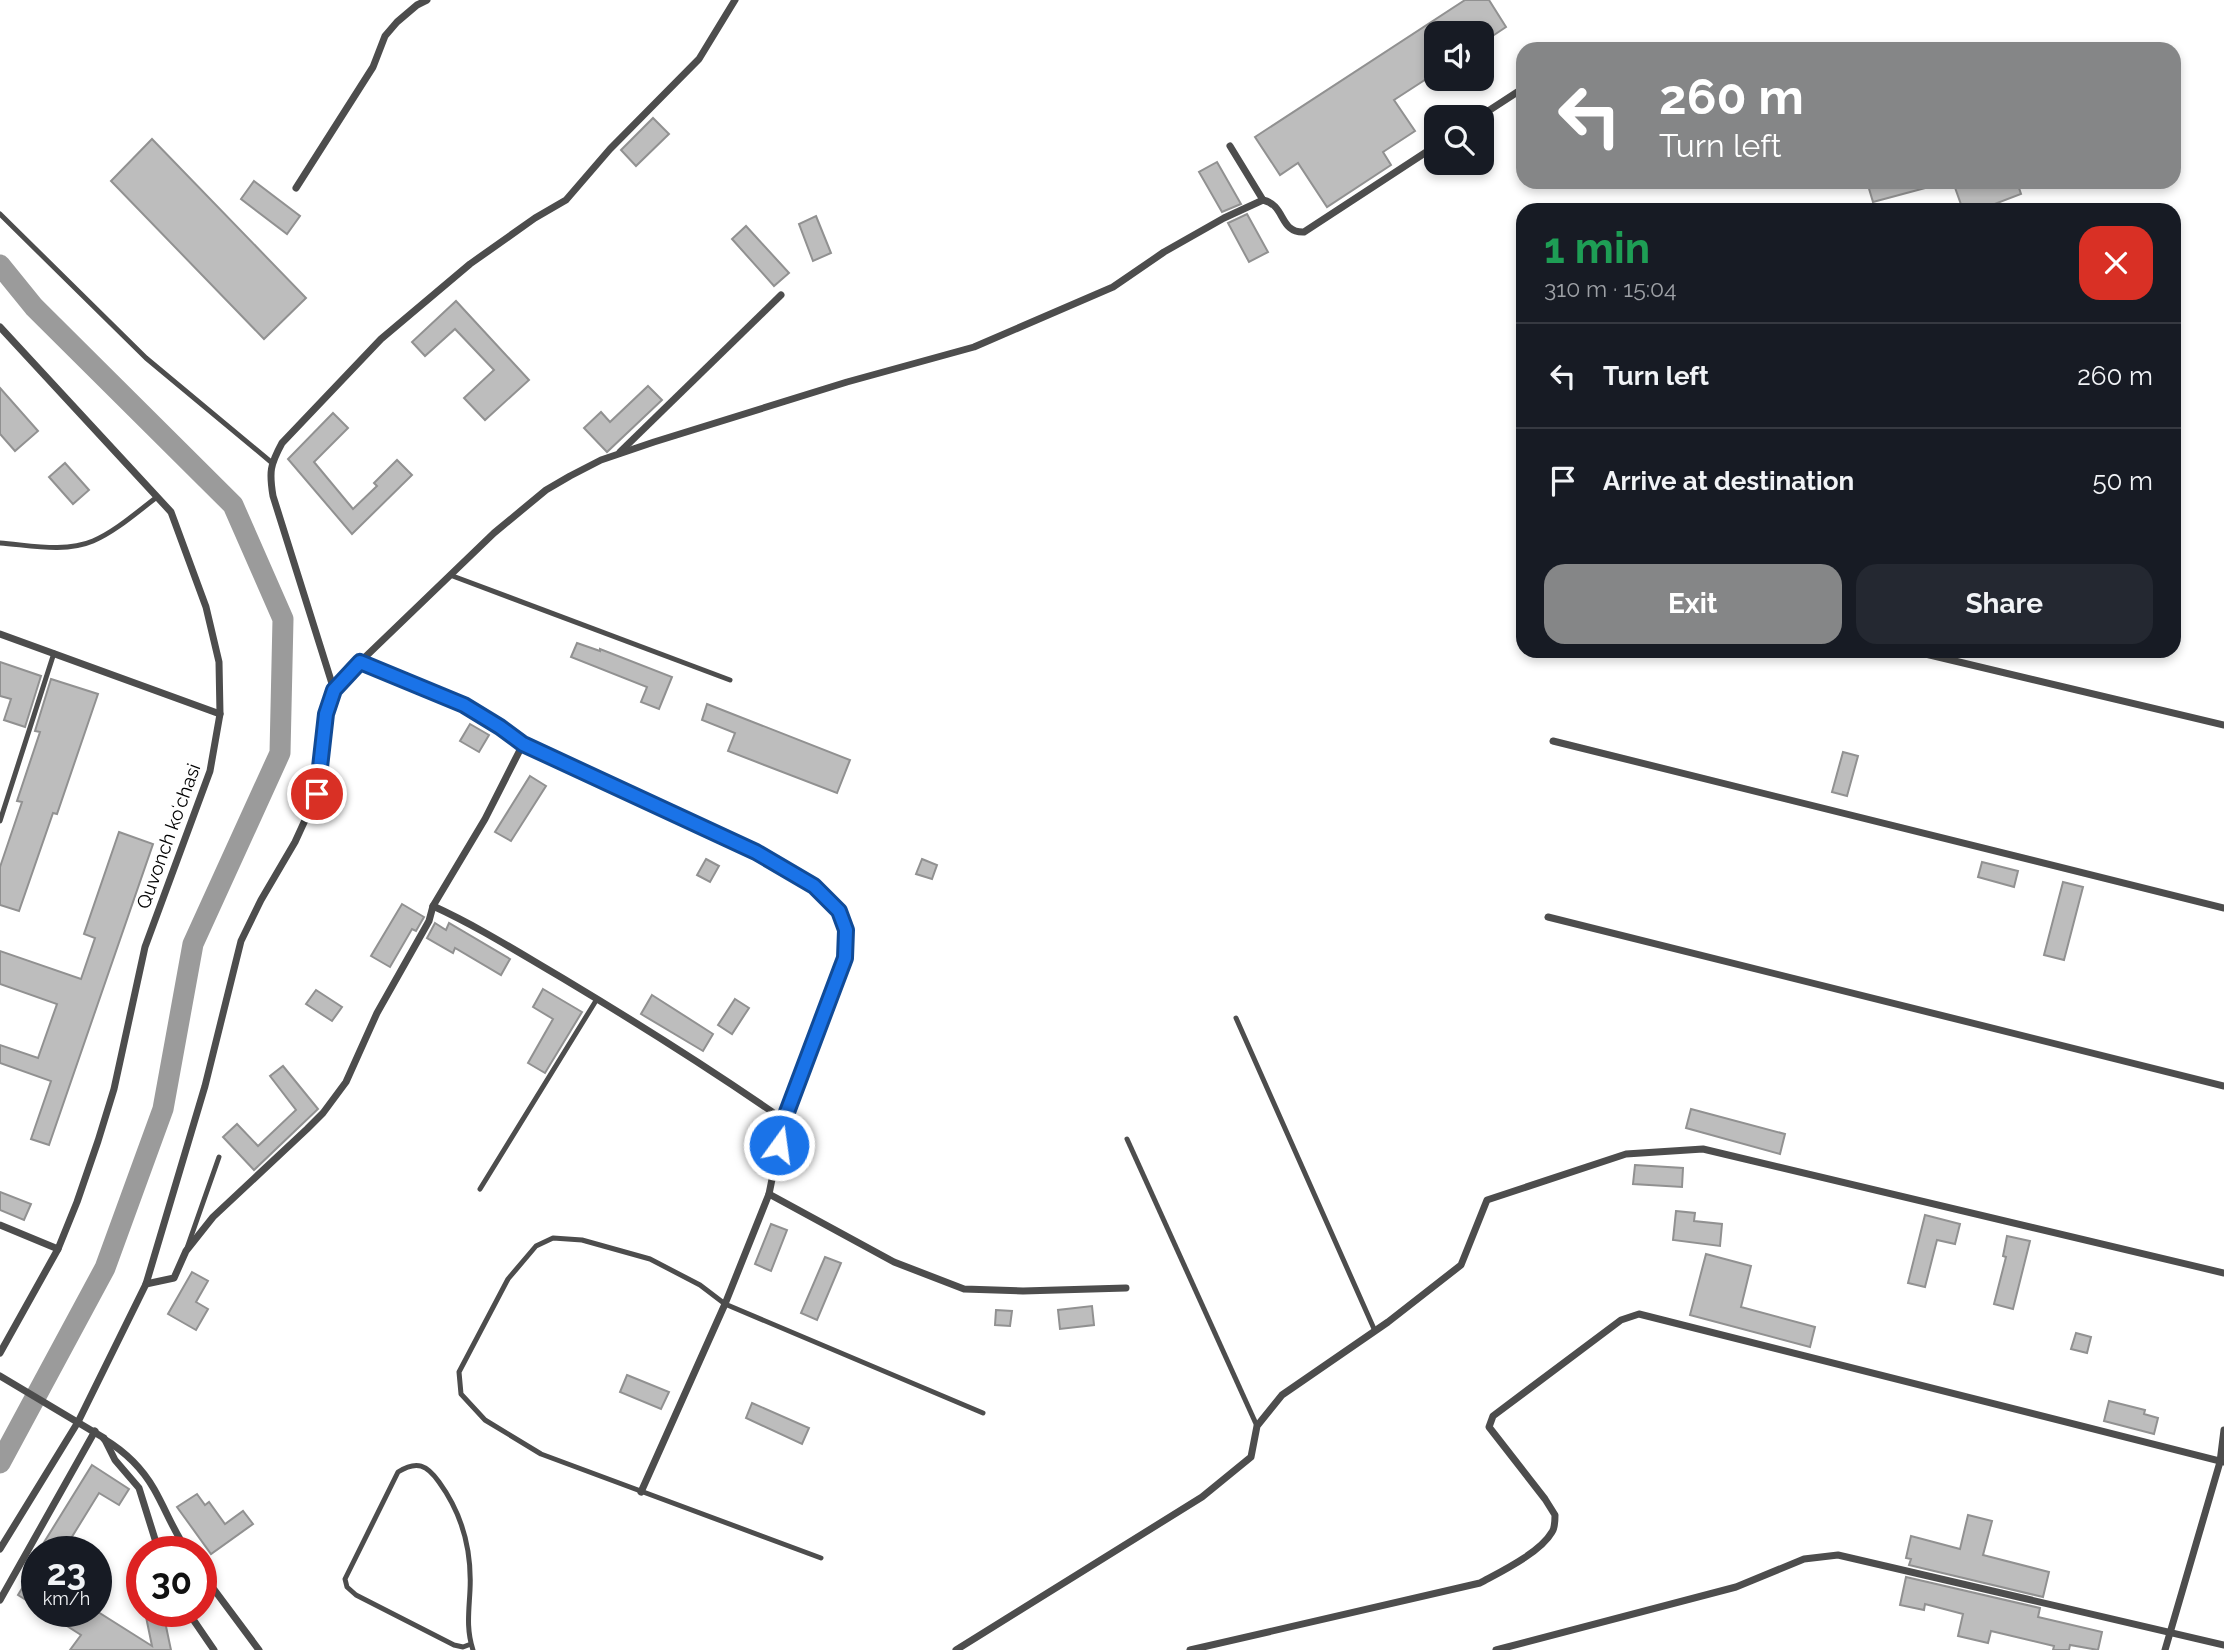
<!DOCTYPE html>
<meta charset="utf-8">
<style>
:root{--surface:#171b24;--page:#242831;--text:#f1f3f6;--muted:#9ea1a6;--line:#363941;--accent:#858687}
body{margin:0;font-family:Raleway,sans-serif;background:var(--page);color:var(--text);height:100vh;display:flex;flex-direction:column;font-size:26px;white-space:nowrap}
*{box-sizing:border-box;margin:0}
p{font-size:23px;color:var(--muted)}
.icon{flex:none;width:38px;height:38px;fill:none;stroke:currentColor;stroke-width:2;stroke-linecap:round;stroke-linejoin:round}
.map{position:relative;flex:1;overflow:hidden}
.panel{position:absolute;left:1516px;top:203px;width:665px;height:455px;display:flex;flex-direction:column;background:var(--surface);border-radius:21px;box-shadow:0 4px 10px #0003}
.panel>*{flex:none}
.banner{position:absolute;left:1516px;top:42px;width:665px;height:147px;border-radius:21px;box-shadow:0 4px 10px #0003;background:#858687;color:#fff;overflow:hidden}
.fabs{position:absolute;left:1424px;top:21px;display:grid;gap:14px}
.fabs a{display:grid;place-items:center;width:70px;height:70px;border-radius:14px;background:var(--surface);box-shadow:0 4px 10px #0003;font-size:35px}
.speed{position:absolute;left:21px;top:1536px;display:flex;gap:14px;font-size:35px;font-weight:700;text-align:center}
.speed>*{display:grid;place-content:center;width:91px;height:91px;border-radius:50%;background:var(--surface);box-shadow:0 4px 10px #0003;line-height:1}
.speed small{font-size:18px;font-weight:400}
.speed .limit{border:10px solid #d22;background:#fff;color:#111}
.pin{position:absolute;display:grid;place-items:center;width:60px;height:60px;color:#fff;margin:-30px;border:4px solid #fff;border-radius:50%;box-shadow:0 2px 7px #0007}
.me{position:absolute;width:77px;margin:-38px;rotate:14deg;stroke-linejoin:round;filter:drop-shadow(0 0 5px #0008)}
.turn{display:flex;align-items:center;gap:24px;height:147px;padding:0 28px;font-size:32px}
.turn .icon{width:91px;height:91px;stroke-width:2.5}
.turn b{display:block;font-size:49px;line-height:60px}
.round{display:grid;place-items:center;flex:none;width:74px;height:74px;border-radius:21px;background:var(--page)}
.head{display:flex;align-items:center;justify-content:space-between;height:119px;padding:0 28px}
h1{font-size:42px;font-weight:700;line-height:52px;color:#1e9e55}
.cta{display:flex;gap:14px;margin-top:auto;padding:14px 28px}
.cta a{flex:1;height:80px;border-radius:21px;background:var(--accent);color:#fff;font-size:28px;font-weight:700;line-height:80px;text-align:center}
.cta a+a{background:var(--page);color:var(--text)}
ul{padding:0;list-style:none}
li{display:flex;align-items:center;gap:21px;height:105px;padding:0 28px;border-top:2px solid var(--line)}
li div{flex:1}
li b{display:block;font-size:26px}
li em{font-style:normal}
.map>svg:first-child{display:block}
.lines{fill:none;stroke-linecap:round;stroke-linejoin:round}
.canal{stroke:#9b9b9b;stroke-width:21}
.building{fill:#bdbdbd;stroke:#919191;stroke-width:2}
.service{stroke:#4d4d4d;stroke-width:5}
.minor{stroke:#4d4d4d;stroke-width:7}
.route-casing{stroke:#114b97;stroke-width:18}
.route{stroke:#1a73e8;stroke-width:12}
.labels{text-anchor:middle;stroke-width:5;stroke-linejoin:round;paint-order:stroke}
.street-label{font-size:19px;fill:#000;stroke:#fff}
</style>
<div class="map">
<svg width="2224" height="1650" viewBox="0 0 2224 1650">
<rect width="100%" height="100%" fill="#fff"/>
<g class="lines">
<path class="canal" d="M0 265 34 307 233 505 283 619 280 753 193 944 163 1109 105 1268 0 1463"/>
</g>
<g class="building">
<path d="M1465 0H1489L1506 27 1482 43V33H1437V72L1394 100 1415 131 1383 152 1391 165 1327 207 1298 163 1280 175 1255 137Z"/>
<path d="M653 118 669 134 636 166 621 150Z"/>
<path d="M152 139 306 298 264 339 111 181Z"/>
<path d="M1217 162 1241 204 1222 212 1199 172Z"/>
<path d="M254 181 300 216 287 234 241 199Z"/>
<path d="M1867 182H1928L1929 187 1873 202Z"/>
<path d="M1953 182H2017L2021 194 1979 210H1963Z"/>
<path d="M1247 214 1268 252 1249 262 1228 223Z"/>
<path d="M816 216 831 253 813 261 799 224Z"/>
<path d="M746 226 789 273 774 286 732 239Z"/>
<path d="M456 301 529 380 485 420 464 398 494 370 455 329 425 356 412 342Z"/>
<path d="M648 386 662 400 607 452 584 428 601 412 610 422Z"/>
<path d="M0 388 38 431 15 451 0 434Z"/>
<path d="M333 413 348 428 314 462 353 509 377 486 374 483 397 460 412 475 352 534 288 459Z"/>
<path d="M65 463 89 490 73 504 49 477Z"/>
<path d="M577 643 600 651V649L672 677 659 709 641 702 647 687 571 657Z"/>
<path d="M0 662 41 676 25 727 4 720 11 699 0 696Z"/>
<path d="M51 679 98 694 57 814 53 813 19 911 0 905V867L22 802 17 801 40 732 35 731Z"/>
<path d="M707 704 850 760 837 793 728 751 735 733 702 720Z"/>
<path d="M470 724 489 735 479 752 460 741Z"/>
<path d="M1843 752 1858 756 1847 796 1832 792Z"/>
<path d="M530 776 546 786 511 841 495 832Z"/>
<path d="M119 832 153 844 49 1145 31 1139 51 1081 0 1063V1045L38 1058 57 1004 0 984V951L81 979 95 938 84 934Z"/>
<path d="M706 859 719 866 710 882 697 875Z"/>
<path d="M922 859 937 865 932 879 916 874Z"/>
<path d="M1982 862 2018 871 2014 887 1978 877Z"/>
<path d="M2063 882 2083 887 2064 960 2044 955Z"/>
<path d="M402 904 424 917 416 931 412 929 390 967 371 956Z"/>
<path d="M435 923 446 930 449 923 510 959 501 975 455 948 453 953 427 938Z"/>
<path d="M543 989 582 1012 545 1073 528 1063 553 1019 533 1007Z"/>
<path d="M316 990 342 1007 332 1021 306 1004Z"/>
<path d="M652 995 713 1034 703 1051 641 1014Z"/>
<path d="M735 999 749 1008 732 1034 718 1025Z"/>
<path d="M283 1066 318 1109 254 1170 223 1137 237 1124 258 1146 296 1110 270 1076Z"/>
<path d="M1691 1109 1785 1134 1780 1154 1686 1128Z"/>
<path d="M1635 1165 1683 1168 1682 1187 1633 1184Z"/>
<path d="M0 1192 31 1204 24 1220 0 1210Z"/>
<path d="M1676 1211 1695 1213 1694 1221 1722 1224 1720 1246 1673 1240Z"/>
<path d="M1925 1215 1960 1224 1955 1244 1937 1240 1925 1287 1908 1283Z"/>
<path d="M771 1224 787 1230 771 1271 755 1264Z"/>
<path d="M2007 1236 2030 1241 2013 1309 1994 1304 2006 1257 2003 1256Z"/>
<path d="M1706 1254 1751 1266 1741 1307 1815 1327 1810 1347 1690 1315Z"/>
<path d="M825 1257 841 1263 817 1320 801 1313Z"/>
<path d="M192 1272 208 1281 196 1302 208 1309 196 1330 168 1314Z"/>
<path d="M1092 1306 1094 1325 1060 1329 1058 1310Z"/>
<path d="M996 1310 1012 1311 1010 1326 995 1325Z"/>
<path d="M2076 1333 2091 1337 2087 1353 2071 1349Z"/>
<path d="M627 1375 669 1392 661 1409 620 1392Z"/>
<path d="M2109 1401 2145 1410 2144 1414 2158 1418 2154 1434 2104 1421Z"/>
<path d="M752 1403 809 1428 802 1444 746 1418Z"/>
<path d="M92 1465 129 1489 119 1505 99 1493 70 1540 90 1552H38Z"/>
<path d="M197 1494 205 1505 209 1502 225 1524 243 1511 253 1524 211 1554 177 1507Z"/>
<path d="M1968 1515 1992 1521 1983 1555 2049 1572 2043 1597 1909 1565 1911 1559 1906 1558 1911 1536 1960 1549Z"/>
<path d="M37 1564V1607L18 1595Z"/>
<path d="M1906 1577 2040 1608 2038 1617 2102 1632 2098 1650 2070 1645 2069 1650H2053L2054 1646 1991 1631 1988 1643 1958 1636 1963 1614 1925 1604 1924 1610 1900 1605Z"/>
<path d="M45 1612H98L152 1646 145 1612H163L171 1650H70L81 1635Z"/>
</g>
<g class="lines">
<g class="service">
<path d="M0 214 146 358 271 462"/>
<path d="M0 543C29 545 65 553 93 541 116 531 137 512 157 497"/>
<path d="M450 575 730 680"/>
<path d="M0 821 54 653"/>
<path d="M1236 1018 1375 1331"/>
<path d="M1127 1139 1257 1426"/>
<path d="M480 1189 597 999"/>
<path d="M187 1248 219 1157"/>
<path d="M821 1558 541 1454 485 1420 461 1394 459 1372 508 1279 536 1246 553 1238 582 1240 650 1259 700 1285 725 1304 983 1413"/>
<path d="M471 1644 463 1647 454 1645 356 1595 347 1587 345 1579 398 1472C417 1460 427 1465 439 1482 463 1515 472 1550 470 1590 469 1611 466 1629 473 1650"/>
</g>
<g class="minor">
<path d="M1479 117 1522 89"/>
<path d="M1230 146 1263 200"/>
<path d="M296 188 373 67 385 36 397 22 417 5 427 0"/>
<path d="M0 327 171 512 206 607 219 662 220 714 210 771 145 947 114 1089 98 1141 77 1202 58 1249 0 1353"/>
<path d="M620 452 781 295"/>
<path d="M0 634 220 714"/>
<path d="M1913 651 2224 725"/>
<path d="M360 662 464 705 501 727 523 744 485 819 433 906C479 927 521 954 564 979 639 1024 712 1070 784 1120L769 1194 894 1262 964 1289 1023 1291 1126 1288"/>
<path d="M334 690 273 496C269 472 270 465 282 443L381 339 470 264 535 218 566 200 610 149 699 59 735 0"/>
<path d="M1553 741 2224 908"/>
<path d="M523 744 756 852 814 886 839 911 847 930 845 958 784 1120"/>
<path d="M1548 917 2224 1086"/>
<path d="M0 1225 58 1249"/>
<path d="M146 1284 174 1278 186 1251 213 1217 307 1129 323 1113 346 1082 377 1013 429 921 433 906"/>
<path d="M0 1376 104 1438 115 1460 139 1488 159 1552"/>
<path d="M104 1439C124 1451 142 1468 154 1489 166 1510 174 1532 188 1552"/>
<path d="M641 1492 725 1304 769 1194"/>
<path d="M0 1549 78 1422 146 1284 205 1086 241 941 261 900 295 842 317 794 326 714 334 690 360 662 494 533 546 490 570 476 601 460 654 442 847 382 974 347 1113 287 1164 252 1224 218 1263 200C1286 205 1279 233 1304 232L1437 145"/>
<path d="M201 1572 259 1650"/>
<path d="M0 1600 95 1431"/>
<path d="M188 1612 214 1650"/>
<path d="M956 1650 1202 1497 1251 1457 1257 1426 1282 1395 1388 1322 1461 1265 1487 1200 1626 1154 1703 1149 2224 1273"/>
<path d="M1190 1650 1480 1583C1500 1572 1540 1553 1552 1532 1555 1528 1555 1520 1555 1515L1545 1499 1489 1427 1493 1416 1621 1320 1639 1314 2224 1462"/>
<path d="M1496 1650 1736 1587 1804 1559 1838 1555 2224 1645"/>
<path d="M2165 1650 2220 1462 2224 1430"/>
</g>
</g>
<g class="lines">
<g class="route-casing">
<path id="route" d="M317 794 326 714 334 690 360 662 464 705 500 727 523 744 756 852 814 886 839 911 846 930 845 958 784 1120 779 1145"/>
</g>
<use href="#route" class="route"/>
</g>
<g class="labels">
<g class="street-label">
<text transform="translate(168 836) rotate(-70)" y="7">Quvonch koʻchasi</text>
</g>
</g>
</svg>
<div class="fabs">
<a><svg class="icon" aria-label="sound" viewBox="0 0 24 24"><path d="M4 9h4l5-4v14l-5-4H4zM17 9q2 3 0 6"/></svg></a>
<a><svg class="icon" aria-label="search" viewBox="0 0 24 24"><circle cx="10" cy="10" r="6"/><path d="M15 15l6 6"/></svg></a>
</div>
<div class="speed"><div>23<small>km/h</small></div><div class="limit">30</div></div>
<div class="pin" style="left:317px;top:794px;background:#d93025"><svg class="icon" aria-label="arrive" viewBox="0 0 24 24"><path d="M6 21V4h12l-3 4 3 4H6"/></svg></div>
<svg class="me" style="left:779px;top:1145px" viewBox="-20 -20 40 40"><circle r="17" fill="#1a73e8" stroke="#fff" stroke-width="3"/><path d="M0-11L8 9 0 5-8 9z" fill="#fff"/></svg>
<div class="banner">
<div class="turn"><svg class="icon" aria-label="left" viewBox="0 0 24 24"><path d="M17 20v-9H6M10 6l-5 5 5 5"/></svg><div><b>260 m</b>Turn left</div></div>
</div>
<section class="panel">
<div class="head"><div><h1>1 min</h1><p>310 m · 15:04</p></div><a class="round" style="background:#d93025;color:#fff"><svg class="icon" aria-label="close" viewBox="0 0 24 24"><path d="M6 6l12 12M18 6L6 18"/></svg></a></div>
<ul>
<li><svg class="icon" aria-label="left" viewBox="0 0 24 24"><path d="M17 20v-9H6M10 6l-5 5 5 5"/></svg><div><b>Turn left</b></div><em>260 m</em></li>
<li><svg class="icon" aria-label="arrive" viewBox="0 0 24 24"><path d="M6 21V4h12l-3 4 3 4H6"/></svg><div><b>Arrive at destination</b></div><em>50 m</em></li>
</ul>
<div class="cta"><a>Exit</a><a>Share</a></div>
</section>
</div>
